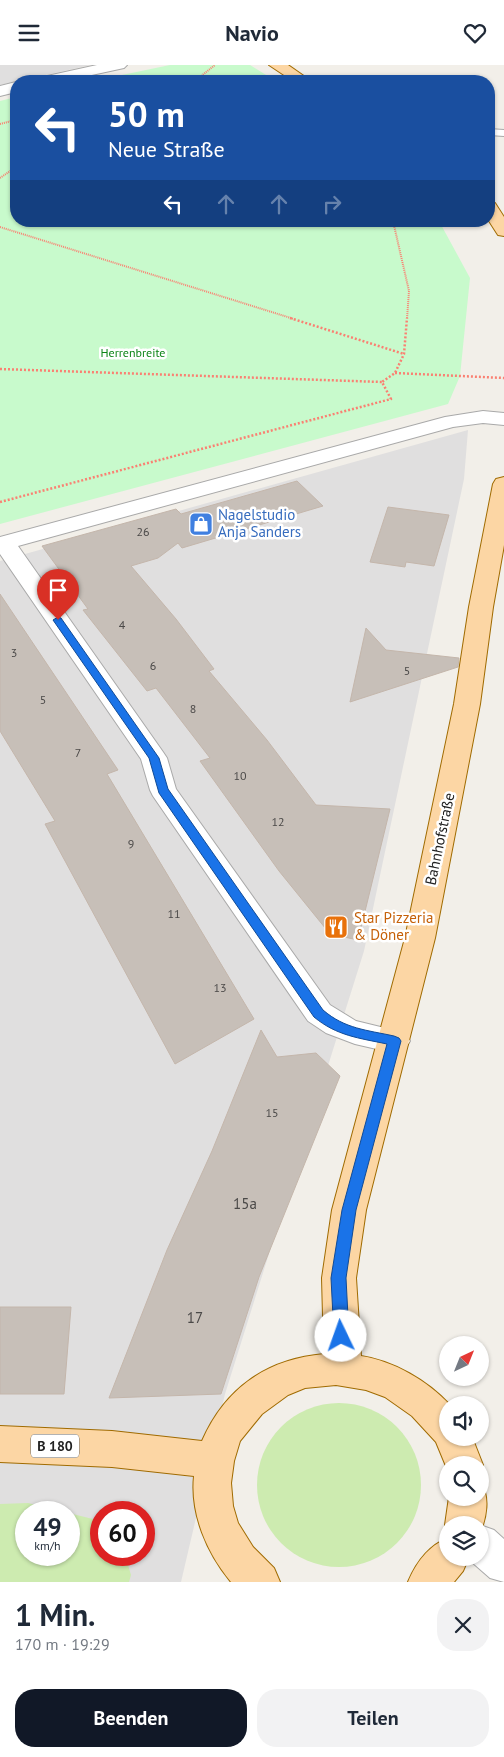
<!DOCTYPE html>
<html lang="de">
<meta charset="utf-8">
<style>
:root{--surface:#fff;--page:#f2f2f3;--text:#1f2937;--muted:#747a83;--accent:#111827}
body{margin:0;font-family:"PT Sans",sans-serif;background:var(--page);color:var(--text);height:100vh;display:flex;flex-direction:column;font-size:19px;white-space:nowrap}
*{box-sizing:border-box;margin:0}
p{font-size:16px;color:var(--muted)}
.icon{flex:none;width:28px;height:28px;fill:none;stroke:currentColor;stroke-width:2;stroke-linecap:round;stroke-linejoin:round}
.map{position:relative;height:1517px;overflow:hidden}
.drawer{display:flex;flex-direction:column;background:var(--surface);flex:1}
.drawer>*{flex:none}
.hud{position:absolute;left:10px;top:10px;width:485px;height:152px;border-radius:20px;box-shadow:0 1px 4px #0004;background:#1a4fa0;color:#fff;overflow:hidden}
.needle{width:32px;rotate:43deg}
.fabs{position:absolute;left:439px;top:1271px;display:grid;gap:10px}
.fabs a{display:grid;place-items:center;width:50px;height:50px;border-radius:50%;background:var(--surface);box-shadow:0 1px 4px #0004;font-size:25px}
.speed{position:absolute;left:15px;top:1436px;display:flex;gap:10px;font-size:25px;font-weight:700;text-align:center}
.speed>*{display:grid;place-content:center;width:65px;height:65px;border-radius:50%;background:var(--surface);box-shadow:0 1px 4px #0004;line-height:1}
.speed small{font-size:12px;font-weight:400}
.speed .limit{border:8px solid #d22;background:#fff;color:#111}
.pin{position:absolute;display:grid;place-items:center;width:42px;height:42px;color:#fff;margin:-51px -21px;border-radius:50% 50% 50% 0;rotate:-45deg;box-shadow:0 0 5px #0007}
.pin .icon{rotate:45deg}
.me{position:absolute;width:55px;margin:-28px;rotate:357deg;stroke-linejoin:round;filter:drop-shadow(0 0 4px #0008)}
.turn{display:flex;align-items:center;gap:18px;height:105px;padding:0 15px;font-size:22px}
.turn .icon{width:65px;height:65px;stroke-width:2.5}
.turn b{display:block;font-size:35px;line-height:42px}
.lanes{display:flex;align-items:center;height:48px;padding:0 15px;background:#0003;justify-content:center;gap:25px;direction:ltr}
.lanes .off{opacity:.35}
.round{display:grid;place-items:center;flex:none;width:52px;height:52px;border-radius:20px;background:var(--page)}
.overview{display:flex;align-items:center;justify-content:space-between;height:85px;padding:0 15px}
h1{font-size:30px;font-weight:700;line-height:38px}
.primary-button{display:flex;gap:10px;margin-top:auto;padding:10px 15px}
.primary-button a{flex:1;height:58px;border-radius:20px;background:var(--accent);color:#fff;font-size:20px;font-weight:700;line-height:58px;text-align:center}
.primary-button a+a{background:var(--page);color:var(--text)}
header{display:flex;justify-content:space-between;align-items:center;height:65px;padding:0 15px;background:var(--surface);font-size:22px;font-weight:700}
.map>svg:first-child{display:block}
.residential{fill:#e0dfdf;fill-rule:evenodd}
.grass{fill:#cdebb0;fill-rule:evenodd}
.park{fill:#c8facc}
.building{fill:#c7bfb8;stroke:#c4b6ab}
.lines{fill:none;stroke-linecap:round;stroke-linejoin:round}
.service-casing{stroke:#a9a9a9;stroke-width:2}
.minor-casing{stroke:#a9a9a9;stroke-width:2}
.primary-casing{stroke:#a06b00;stroke-width:2}
.path-far1{stroke:#fa8072;stroke-width:2;stroke-dasharray:1 1;stroke-linecap:butt}
.path{stroke:#fa8072;stroke-width:2.5;stroke-dasharray:2 2;stroke-linecap:butt}
.service{fill:#fff;fill-rule:evenodd}
.minor{fill:#fff;fill-rule:evenodd}
.primary{fill:#fcd6a4;fill-rule:evenodd}
.route{fill:#1a73e8;stroke:#114b97}
.labels{text-anchor:middle;stroke-width:5;stroke-linejoin:round;paint-order:stroke}
.far-park-label{font-size:12px;fill:#0c8416;stroke:#fff}
.number-label{font-size:12px;fill:#4b4948}
.shield{fill:#fff;stroke:#646464;stroke-width:1}
.shield-label{font-size:14px;font-weight:bold;fill:#222}
.shop-label{font-size:15px;fill:#366cbe;stroke:#fff;text-anchor:start}
.street-label{font-size:15px;fill:#222;stroke:#fff}
.food-label{font-size:15px;fill:#c56008;stroke:#fff;text-anchor:start}
.near-number-label{font-size:15px;fill:#4b4948}
</style>
<header><svg class="icon" aria-label="menu" viewBox="0 0 24 24"><path d="M4 6h16M4 12h16M4 18h16"/></svg>Navio<svg class="icon" aria-label="heart" viewBox="0 0 24 24"><path d="M12 20l-8-8c-3-5 5-10 8-4 3-6 11-1 8 4z"/></svg></header>
<div class="map">
<svg width="504" height="1517" viewBox="0 0 504 1517">
<rect width="100%" height="100%" fill="#f2efe9"/>
<g class="residential">
<path d="M0 0H91L0 20Z"/>
<path d="M468 365 464 414 364 886 225 1329 181 1517H0V496ZM26 1448H69V1490H26ZM101 1448H144V1490H101Z"/>
</g>
<g class="grass">
<circle cx="339" cy="1420" r="82"/>
<path d="M28 1438 101 1456V1490H125L131 1510 129 1517H0V1439ZM26 1448H69V1490H26Z"/>
</g>
<g class="park">
<path d="M170 0H250L276 16H93Z"/>
<path d="M16 32V156H439L470 213 460 311 448 339 0 459V36Z"/>
</g>
<g class="building">
<path d="M297 416 323 441 182 483 178 478 158 493 131 501 176 554 214 604 209 606 267 675 316 740 390 744 358 875 330 869 279 806 200 696 210 693 156 623 147 626 83 545 88 544 42 481 176 444 181 449Z"/>
<path d="M388 442 449 450 434 501 406 497 405 502 370 497Z"/>
<path d="M0 529 118 705 107 709 254 954 175 999 45 759 55 756 0 666Z"/>
<path d="M366 563 386 585 459 593 458 602 350 637Z"/>
<path d="M261 965 277 992 316 988 340 1011 259 1212 221 1329 109 1333 167 1185 212 1086Z"/>
<path d="M0 1242H71L64 1329H0Z"/>
</g>
<g class="lines">
<g class="service-casing">
<path id="service" d="M489 64 504 65V71L489 70Z"/>
</g>
<g class="minor-casing">
<g id="minor">
<path d="M97 0H127L124 3 64 16H35L38 13Z"/>
<path d="M16 17V27L0 31V21Z"/>
<path d="M483 346 504 348V360L483 358 453 362 18 481 163 687 167 693 176 724 330 940 356 956 405 968 410 976 405 984 394 988 355 979 326 968 308 956 153 731 150 725 141 694 0 489V472L445 352Z"/>
<path d="M480 1460 494 1465 504 1474V1517L490 1513 466 1492H480Z"/>
</g>
</g>
<g class="primary-casing">
<g id="primary">
<path d="M269 0H288L311 16H293Z"/>
<path d="M489 137 495 138 504 152V171L498 170 489 156Z"/>
<path d="M504 412V480L493 542 480 639 435 873 366 1145 356 1213 361 1291C394 1296 428 1316 450 1340H448V1372H472L483 1400 480 1407V1400H448V1406L436 1377 412 1351 385 1332 366 1325 336 1320 305 1323 288 1330 262 1349 240 1376 234 1396 231 1418 233 1441 238 1458 253 1482 274 1503 280 1517H231C207 1488 190 1449 194 1411L112 1402 0 1397V1361L112 1366 202 1376C225 1323 267 1294 324 1289L322 1213 332 1145 405 873 454 639 469 542 493 419 496 414Z"/>
<path d="M480 1418C491 1431 486 1454 480 1468V1460H448V1467L445 1460 449 1432H480Z"/>
<path d="M448 1473V1492H469L463 1506 454 1517H408C416 1498 428 1481 448 1473Z"/>
</g>
</g>
<g class="path-far1">
<path d="M195 16 215 0"/>
<path d="M0 59 16 55"/>
<path d="M0 113 16 102"/>
<path d="M393 156 409 226 407 254"/>
<path d="M0 162 294 254"/>
</g>
<g class="path">
<path d="M290 253 404 289"/>
<path d="M0 304 382 317"/>
<path d="M395 308 504 313"/>
<path d="M0 437 391 334 382 317 395 308 404 289 407 253"/>
</g>
<use href="#service" class="service"/>
<use href="#minor" class="minor"/>
<use href="#primary" class="primary"/>
</g>
<path class="route" d="M58 552 61 553 159 693 168 724 323 945C345 964 367 965 394 971L399 973 401 976 356 1145 346 1213 349 1271 347 1276 341 1278 336 1276 334 1271 331 1213 342 1145 387 979C359 973 337 971 314 952L159 728 149 693 53 555Z"/>
<defs>
<g id="shop-square" transform="scale(1.25)"><rect x="-9" y="-9" width="18" height="18" rx="4" fill="#3f7fe0" stroke="#fff"/><path d="M-5-2.5h2.3a2.7 3.5 0 0 1 5.4 0H5L5.5 6h-11ZM-1.5-2.5h3a1.5 2.3 0 0 0-3 0Z" fill="#fff"/></g>
<g id="restaurant-square" transform="scale(1.25)"><rect x="-9" y="-9" width="18" height="18" rx="4" fill="#e8710a" stroke="#fff"/><path d="M-5-6h1v4h1v-4h1v4h1v-4h1v5L-1.5 .5V6h-2V.5L-5-1ZM5-6V6H3V1.5H1.5Q1.5-4 5-6Z" fill="#fff"/></g>
</defs>
<g fill-rule="evenodd">
<use href="#shop-square" x="201" y="459"/>
<use href="#restaurant-square" x="336" y="862"/>
</g>
<g class="labels">
<g class="far-park-label">
<text x="133" y="292">Herrenbreite</text>
</g>
<g class="number-label">
<text x="143" y="471">26</text>
<text x="122" y="564">4</text>
<text x="14" y="592">3</text>
<text x="153" y="605">6</text>
<text x="407" y="610">5</text>
<text x="43" y="639">5</text>
<text x="193" y="648">8</text>
<text x="78" y="692">7</text>
<text x="240" y="715">10</text>
<text x="278" y="761">12</text>
<text x="131" y="783">9</text>
<text x="174" y="853">11</text>
<text x="220" y="927">13</text>
<text x="272" y="1052">15</text>
</g>
<rect class="shield" x="31" y="1369.5" width="48" height="23" rx="4"/>
<g class="shield-label">
<text x="55" y="1386">B 180</text>
</g>
<g class="shop-label">
<text x="218" y="455">Nagelstudio<tspan x="218" dy="17">Anja Sanders</tspan></text>
</g>
<g class="street-label">
<text transform="translate(440 774) rotate(-78)" y="5">Bahnhofstraße</text>
</g>
<g class="food-label">
<text x="354" y="858">Star Pizzeria<tspan x="354" dy="17">&amp; Döner</tspan></text>
</g>
<g class="near-number-label">
<text x="245" y="1144">15a</text>
<text x="195" y="1258">17</text>
</g>
</g>
</svg>
<div class="fabs">
<a><svg class="needle" viewBox="-14 -14 28 28"><path d="M0-13l5 13h-10z" fill="#e53935"/><path d="M0 13l5-13h-10z" fill="#747a83"/></svg></a>
<a><svg class="icon" aria-label="sound" viewBox="0 0 24 24"><path d="M4 9h4l5-4v14l-5-4H4zM17 9q2 3 0 6"/></svg></a>
<a><svg class="icon" aria-label="search" viewBox="0 0 24 24"><circle cx="10" cy="10" r="6"/><path d="M15 15l6 6"/></svg></a>
<a><svg class="icon" aria-label="layers" viewBox="0 0 24 24"><path d="M12 4l9 5-9 5-9-5zM3 14l9 5 9-5"/></svg></a>
</div>
<div class="speed"><div>49<small>km/h</small></div><div class="limit">60</div></div>
<div class="pin" style="left:58px;top:555px;background:#d93025"><svg class="icon" aria-label="arrive" viewBox="0 0 24 24"><path d="M6 21V4h12l-3 4 3 4H6"/></svg></div>
<svg class="me" style="left:341px;top:1271px" viewBox="-20 -20 40 40"><circle r="19" fill="#fff"/><path d="M0-13L10 11 0 6-10 11z" fill="#1a73e8"/></svg>
<div class="hud">
<div class="turn"><svg class="icon" aria-label="left" viewBox="0 0 24 24"><path d="M17 20v-9H6M10 6l-5 5 5 5"/></svg><div><b>50 m</b>Neue Straße</div></div>
<div class="lanes"><svg class="icon" aria-label="left" viewBox="0 0 24 24"><path d="M17 20v-9H6M10 6l-5 5 5 5"/></svg><svg class="icon off" aria-label="ahead" viewBox="0 0 24 24"><path d="M12 20V5M6 11l6-6 6 6"/></svg><svg class="icon off" aria-label="ahead" viewBox="0 0 24 24"><path d="M12 20V5M6 11l6-6 6 6"/></svg><svg class="icon off" aria-label="right" viewBox="0 0 24 24"><path d="M7 20v-9h11M14 6l5 5-5 5"/></svg></div>
</div>
</div>
<section class="drawer">
<div class="overview"><div><h1>1 Min.</h1><p>170 m · 19:29</p></div><a class="round"><svg class="icon" aria-label="close" viewBox="0 0 24 24"><path d="M6 6l12 12M18 6L6 18"/></svg></a></div>
<div class="primary-button"><a>Beenden</a><a>Teilen</a></div>
</section>
